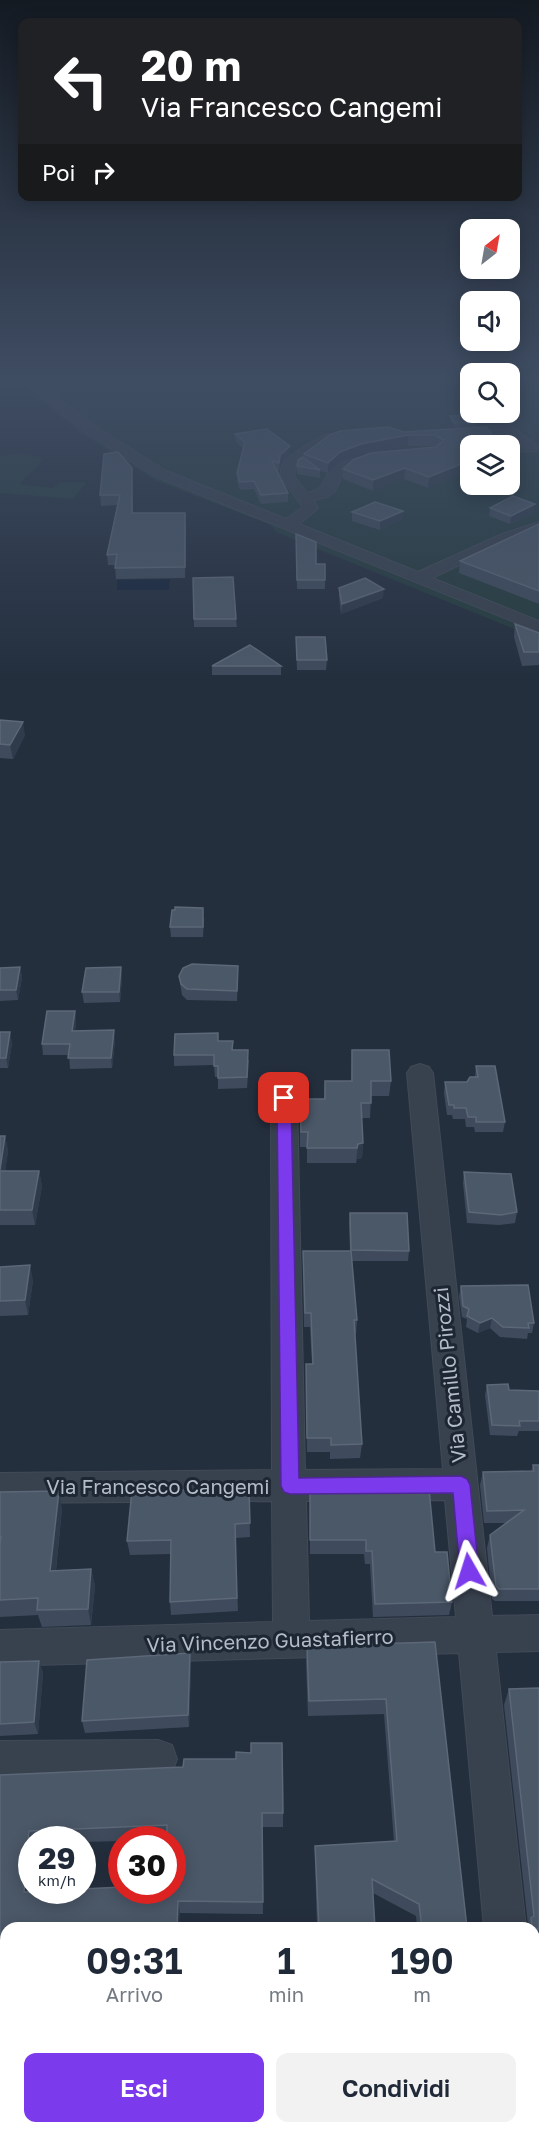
<!DOCTYPE html>
<html lang="it">
<style>
:root{--surface:#fff;--page:#f2f2f3;--text:#1f2937;--muted:#747a83;--accent:#7c3aed}
body{margin:0;font-family:"Golos Text",sans-serif;background:var(--page);color:var(--text);height:100vh;display:flex;flex-direction:column;font-size:22px;white-space:nowrap}
*{box-sizing:border-box;margin:0}
p{font-size:20px;color:var(--muted)}
.icon{flex:none;width:33px;height:33px;fill:none;stroke:currentColor;stroke-width:2;stroke-linecap:round;stroke-linejoin:round}
.map{position:relative;flex:1;overflow:hidden}
.details{position:absolute;left:0px;top:1922px;width:540px;height:212px;display:flex;flex-direction:column;background:var(--surface);border-radius:18px 18px 0 0;box-shadow:0 3px 15px #0003}
.details>*{flex:none}
.top-card{position:absolute;left:18px;top:18px;width:504px;height:183px;border-radius:12px;box-shadow:0 3px 15px #0003;background:#202124;color:#fff;overflow:hidden}
.needle{width:39px;rotate:31deg}
.controls{position:absolute;left:460px;top:219px;display:grid;gap:12px}
.controls a{display:grid;place-items:center;width:60px;height:60px;border-radius:12px;background:var(--surface);box-shadow:0 3px 15px #0003;font-size:30px}
.speed{position:absolute;left:18px;top:1826px;display:flex;gap:12px;font-size:30px;font-weight:700;text-align:center}
.speed>*{display:grid;place-content:center;width:78px;height:78px;border-radius:50%;background:var(--surface);box-shadow:0 3px 15px #0003;line-height:1}
.speed small{font-size:15px;font-weight:400}
.speed .limit{border:9px solid #d22;background:#fff;color:#111}
.pin{position:absolute;display:grid;place-items:center;width:51px;height:51px;color:#fff;margin:-26px;border-radius:12px;box-shadow:0 3px 9px #0006}
.me{position:absolute;width:66px;margin:-33px;rotate:354deg;stroke-linejoin:round;filter:drop-shadow(0 0 4px #0008)}
.turn{display:flex;align-items:center;gap:21px;height:126px;padding:0 24px;font-size:27px}
.turn .icon{width:78px;height:78px;stroke-width:2.5}
.turn b{display:block;font-size:42px;line-height:51px}
.then{display:flex;align-items:center;height:57px;padding:0 24px;background:#0003;gap:12px;font-size:22px}
.eta{display:flex;justify-content:space-evenly;align-items:center;height:102px;text-align:center}
.eta b{font-size:36px;font-weight:600;line-height:42px}
.primary-button{display:flex;gap:12px;margin-top:auto;padding:12px 24px}
.primary-button a{flex:1;height:69px;border-radius:12px;background:var(--accent);color:#fff;font-size:24px;font-weight:600;line-height:69px;text-align:center}
.primary-button a+a{background:var(--page);color:var(--text)}
.map>svg:first-child{display:block}
.green{fill:#263c3f;fill-rule:evenodd}
.water{fill:#17263c}
.lines{fill:none;stroke-linecap:round;stroke-linejoin:round}
.minor-casing{stroke:#414a57;stroke-width:2}
.minor{fill:#38414e;fill-rule:evenodd}
.wall{fill:#3f4b5c;fill-rule:evenodd}
.shaded-wall{fill:#2f3b4b}
.building{fill:#4b5868;stroke:#5c6777;stroke-width:1.5;fill-rule:evenodd}
.route{fill:#7c3aed;stroke:#51269a;stroke-width:1.5}
.labels{text-anchor:middle;stroke-width:6;stroke-linejoin:round;paint-order:stroke}
.near-street-label{font-size:20px;fill:#b4bcc9;stroke:#1d2633}
</style>
<div class="map">
<svg width="539" height="2132" viewBox="0 0 539 2132">
<rect width="100%" height="100%" fill="#242f3e"/>
<g class="green">
<path d="M471 379V412H510V379H539V639L276 532 271 525 154 480 80 433 23 386 12 380ZM471 446H510V484H471Z"/>
<path d="M19 453 42 458 40 464 19 484 53 488 61 482 86 483 73 499 0 493V456Z"/>
</g>
<path class="water" d="M170 579 169 590H117V580Z"/>
<g class="lines">
<g class="minor-casing">
<g id="minor">
<path d="M18 379H32L98 428 164 470 286 519 303 507 280 476 282 465C291 454 323 431 337 434L339 437C327 448 309 457 296 467L294 476 307 493C329 488 320 478 334 468 346 459 361 457 375 454L382 458 380 461 358 466 343 474 335 491 327 497 313 500 318 508 299 524 418 572 502 534 539 522V532L512 540 432 578 539 621V632L154 476 88 434Z"/>
<path d="M509 425 537 445 539 448 537 451 510 452V446L505 445 519 444 506 433 456 436 449 432 456 428Z"/>
<path d="M420 1064 429 1067 433 1073 492 1616 539 1615V1651L496 1652 526 1928H484L459 1653 0 1666V1630L273 1622 272 1501 0 1503V1473L272 1470 271 1098 275 1091 284 1089 293 1091 297 1098 305 1470 443 1469 407 1073 411 1067ZM445 1500 456 1617 309 1621 306 1501Z"/>
<path d="M158 1740 172 1745 177 1759 172 1773 158 1778 0 1781V1741Z"/>
<path d="M534 2108 539 2110V2132H502L501 2127H534Z"/>
</g>
</g>
<use href="#minor" class="minor"/>
</g>
<g class="wall">
<path d="M450 416 477 422 476 426 455 427 450 420Z"/>
<path d="M486 427 471 446V470L428 488 404 479 373 491 343 479V469L436 447 434 446H408L361 454 340 462 328 473 320 471V478L297 474V466L304 457V454L404 432Z"/>
<path d="M235 434 290 455 280 463 279 471 277 470 288 493V502L261 504 254 489 240 490 237 482V473L243 448 236 442Z"/>
<path d="M132 468 133 513 186 523 185 578 116 579 115 565H108L107 555 117 505 101 506 100 495Z"/>
<path d="M490 508 534 513 510 524 489 516Z"/>
<path d="M403 511 402 519 380 530 352 521V512Z"/>
<path d="M539 524V604L459 573 460 561Z"/>
<path d="M296 534 316 564 325 580V589H297Z"/>
<path d="M193 578 236 619 237 627H194Z"/>
<path d="M339 588 383 598 341 614 339 597Z"/>
<path d="M515 624 539 633V665L522 666 514 637Z"/>
<path d="M296 637 327 660 326 670H297Z"/>
<rect x="212" y="666" width="69" height="9"/>
<path d="M0 720 25 735 13 759 0 758Z"/>
<path d="M175 910 204 918 203 937H171L170 927Z"/>
<path d="M20 967 22 977 18 1000 0 1001V968Z"/>
<path d="M121 967 122 978 120 1002 84 1003 82 992Z"/>
<path d="M179 976 238 977 237 1001 187 1000 182 995Z"/>
<path d="M75 1011 76 1022 75 1031 115 1041 112 1068 70 1069 69 1055H43L42 1044Z"/>
<path d="M0 1032 12 1043 8 1068H0Z"/>
<path d="M218 1041H233V1050L249 1060 247 1088 218 1089V1077H215L214 1065 174 1066V1055Z"/>
<path d="M352 1050 391 1081 389 1096H371L370 1118H361L363 1143 362 1158 357 1159 356 1163H307V1147H300V1099H324L325 1081H351Z"/>
<path d="M476 1066 505 1122 503 1132H475L474 1127H466L465 1119H453L452 1115H447L444 1093 445 1082H467L475 1077Z"/>
<path d="M0 1136H5L8 1151 5 1171H39L42 1186 35 1225H0Z"/>
<path d="M464 1172 517 1212 515 1223 499 1225 467 1223 463 1183Z"/>
<path d="M350 1213 409 1251 408 1261H352L357 1320 356 1334H355L362 1444 360 1458 330 1459V1452H307L306 1364H312L310 1327H304L303 1251H350L349 1223Z"/>
<path d="M0 1267 33 1280 28 1315 0 1316Z"/>
<path d="M461 1286 534 1323 532 1333H528L527 1339 500 1337 490 1328 478 1333 466 1327 467 1319 462 1317 459 1296Z"/>
<path d="M487 1385 509 1390 539 1391V1431H519L517 1436 490 1435 485 1395Z"/>
<path d="M533 1465H539V1601H495L492 1599 487 1548 490 1535 506 1523H484L480 1485 483 1472 531 1471Z"/>
<path d="M310 1489 435 1552 452 1602 449 1615 373 1617 370 1564H365L364 1554H310Z"/>
<path d="M249 1490 250 1537 235 1538 238 1611 171 1615 170 1602V1554L130 1555 127 1541Z"/>
<path d="M0 1492 62 1508 56 1571 91 1569 95 1586 91 1625 42 1627 38 1615 0 1617Z"/>
<path d="M435 1642 467 1928H417L416 1916 373 1893 375 1928H317L315 1860V1846L394 1841 384 1714 308 1716 306 1662 307 1646Z"/>
<path d="M190 1653 191 1666 189 1727 85 1733 82 1721Z"/>
<path d="M39 1661 43 1673 38 1734 0 1736V1662Z"/>
<path d="M539 1688V1958L537 1941H534V1928H527L528 1925 504 1705 509 1689Z"/>
<path d="M0 1775 283 1813V1827H262L263 1914 180 1913 6 1928V1971H0ZM32 1839H82V1842L122 1841V1839H172V1890L30 1892Z"/>
<path d="M0 2033H6V2120L0 2121Z"/>
<path d="M20 2127H74L73 2131 60 2132H23Z"/>
<path d="M118 2127H146L119 2128Z"/>
</g>
<g class="shaded-wall">
<path d="M408 435V446L361 454 340 462 328 473V463L340 452 361 444Z"/>
<path d="M290 446V455L280 463 279 471V463L280 455Z"/>
<path d="M471 460V470L428 488 429 477Z"/>
<path d="M405 468 404 479 373 491V480Z"/>
<path d="M535 504 534 513 510 524 511 516Z"/>
<path d="M403 511 402 519 380 530V521Z"/>
<path d="M384 589 383 598 341 614 342 604Z"/>
<path d="M23 722 25 735 13 759 10 745Z"/>
<path d="M20 967 22 977 18 1000 16 990Z"/>
<path d="M121 967 122 978 120 1002 119 992Z"/>
<path d="M75 1011 76 1022 74 1041 72 1031Z"/>
<path d="M114 1030 115 1041 112 1068 111 1058Z"/>
<path d="M10 1032 12 1043 8 1068 6 1058Z"/>
<path d="M5 1136 8 1151 3 1186 0 1170Z"/>
<path d="M363 1143 362 1158 357 1159 356 1163 358 1144Z"/>
<path d="M39 1171 42 1186 35 1225 32 1210Z"/>
<path d="M30 1265 33 1280 28 1315 25 1300Z"/>
<path d="M492 1318 490 1328 478 1333 480 1323Z"/>
<path d="M59 1491 62 1508 54 1588 50 1571Z"/>
<path d="M91 1569 95 1586 91 1625 88 1609Z"/>
<path d="M190 1653 191 1666 189 1727 188 1715Z"/>
<path d="M39 1661 43 1673 38 1734 34 1722Z"/>
<path d="M29 1831 32 1839V1875L29 1905 24 1892Z"/>
<path d="M178 1901 180 1913 179 1928H177Z"/>
</g>
<g class="building">
<path d="M471 415 477 422 455 423 450 416Z"/>
<path d="M388 427 404 432 486 427 501 446H471V460L429 477 405 468 373 480 343 469 353 460 371 453 436 447 444 440 435 435H408L361 444 340 452 328 463 304 454 330 435 340 431Z"/>
<path d="M267 429 290 446 280 455 279 463 272 461 288 493 261 495 254 481 240 482 237 473 245 442 235 434Z"/>
<path d="M118 452 132 468V513H185V567L115 568 117 554 107 555 120 495H100L104 454Z"/>
<path d="M303 457 320 470 297 466 298 460Z"/>
<path d="M513 496 535 504 511 516 490 508Z"/>
<path d="M375 502 403 511 380 521 352 512Z"/>
<path d="M539 524V591L460 561Z"/>
<path d="M296 534 316 542V564H325V580H297Z"/>
<path d="M233 577 236 619H194L193 578Z"/>
<path d="M365 578 384 589 342 604 339 588Z"/>
<path d="M515 624 539 633V652H524Z"/>
<path d="M296 637H325L327 660H297Z"/>
<path d="M250 645 281 666H212Z"/>
<path d="M0 720 23 722 10 745 0 744Z"/>
<path d="M175 907 203 908V927H170L172 910H175Z"/>
<path d="M192 964 238 966 237 991 187 989 181 984 179 976 183 968Z"/>
<path d="M20 967 16 990H0V968Z"/>
<path d="M121 967 119 992H82L86 968Z"/>
<path d="M47 1011H75L72 1031 114 1030 111 1058H68L70 1044H42Z"/>
<path d="M0 1032H10L6 1058H0Z"/>
<path d="M218 1033V1041H233L232 1050H248L247 1077 218 1078V1066H214V1055H174L175 1034Z"/>
<path d="M352 1050H389L391 1081H371V1103H361L363 1143 358 1144 357 1148H307L308 1132H301L300 1099H325V1081H352Z"/>
<path d="M476 1066H495L505 1122H476V1117H468L466 1108H454V1105H449L445 1082H467L470 1077H478Z"/>
<path d="M0 1136H5L0 1170Z"/>
<path d="M0 1171H39L32 1210H0Z"/>
<path d="M464 1172 511 1174 517 1212 501 1215 469 1212Z"/>
<path d="M350 1213H407L409 1251 351 1250Z"/>
<path d="M303 1251H351L357 1320H354L362 1444 331 1445V1438H307L306 1364H313L311 1313H305Z"/>
<path d="M30 1265 25 1300 0 1301V1267Z"/>
<path d="M528 1285 534 1323H528L529 1328 503 1327 492 1318 480 1323 467 1316 469 1309 463 1306 461 1286Z"/>
<path d="M508 1384 509 1390 539 1391V1421H519L520 1426 492 1425 487 1385Z"/>
<path d="M533 1465H539V1589H499L496 1586 490 1535 524 1510 487 1511 483 1472 534 1471Z"/>
<path d="M310 1489H429L435 1552H447L452 1602 375 1604 372 1551H366V1540H310Z"/>
<path d="M132 1490H249L250 1523 235 1524 237 1598 170 1602 171 1540 127 1541Z"/>
<path d="M59 1491 50 1571 91 1569 88 1609 37 1610 38 1598 0 1600V1544L1 1537H0V1492Z"/>
<path d="M435 1642 467 1928H422L419 1904 372 1879 375 1928H319L315 1846 397 1841 386 1699 309 1701 307 1646Z"/>
<path d="M190 1653 188 1715 82 1721 87 1660Z"/>
<path d="M39 1661 34 1722 0 1724V1662Z"/>
<path d="M539 1688V1929H534V1928H532L531 1918 534 1916 509 1689Z"/>
<path d="M251 1743H282L283 1813H262L263 1902 178 1901 177 1928H6V1959L0 1960V1775L183 1767 184 1759H236V1752L251 1753ZM167 1825V1839H172V1890H122V1887L82 1889V1890L24 1892 29 1831Z"/>
<path d="M0 2033H6V2113L0 2114Z"/>
</g>
<linearGradient id="sky" x2="0" y2="1"><stop stop-color="#141a22"/><stop offset="0.56" stop-color="#3f4d63"/><stop offset="1" stop-color="#3f4d63" stop-opacity="0"/></linearGradient>
<rect width="539" height="678" fill="url(#sky)"/>
<path class="route" d="M284 1093 291 1098 299 1478 461 1476 467 1479 470 1485 479 1571 476 1577 469 1580 463 1577 460 1571 453 1493 290 1494 284 1492 281 1486 277 1098Z"/>
<g class="labels">
<g class="near-street-label">
<text transform="translate(450 1375) rotate(-96)" y="7">Via Camillo Pirozzi</text>
<text x="158" y="1494">Via Francesco Cangemi</text>
<text transform="translate(270 1641) rotate(-2)" y="7">Via Vincenzo Guastafierro</text>
</g>
</g>
</svg>
<div class="controls">
<a><svg class="needle" viewBox="-14 -14 28 28"><path d="M0-13l5 13h-10z" fill="#e53935"/><path d="M0 13l5-13h-10z" fill="#747a83"/></svg></a>
<a><svg class="icon" aria-label="sound" viewBox="0 0 24 24"><path d="M4 9h4l5-4v14l-5-4H4zM17 9q2 3 0 6"/></svg></a>
<a><svg class="icon" aria-label="search" viewBox="0 0 24 24"><circle cx="10" cy="10" r="6"/><path d="M15 15l6 6"/></svg></a>
<a><svg class="icon" aria-label="layers" viewBox="0 0 24 24"><path d="M12 4l9 5-9 5-9-5zM3 14l9 5 9-5"/></svg></a>
</div>
<div class="speed"><div>29<small>km/h</small></div><div class="limit">30</div></div>
<div class="pin" style="left:284px;top:1098px;background:#d93025"><svg class="icon" aria-label="arrive" viewBox="0 0 24 24"><path d="M6 21V4h12l-3 4 3 4H6"/></svg></div>
<svg class="me" style="left:469px;top:1571px" viewBox="-20 -20 40 40"><path d="M0-17L14 15 0 8-14 15z" fill="#7c3aed" stroke="#fff" stroke-width="4"/></svg>
<div class="top-card">
<div class="turn"><svg class="icon" aria-label="left" viewBox="0 0 24 24"><path d="M17 20v-9H6M10 6l-5 5 5 5"/></svg><div><b>20 m</b>Via Francesco Cangemi</div></div>
<div class="then">Poi<svg class="icon" aria-label="right" viewBox="0 0 24 24"><path d="M7 20v-9h11M14 6l5 5-5 5"/></svg></div>
</div>
<section class="details">
<div class="eta">
<div><b>09:31</b><p>Arrivo</p></div>
<div><b>1</b><p>min</p></div>
<div><b>190</b><p>m</p></div>
</div>
<div class="primary-button"><a>Esci</a><a>Condividi</a></div>
</section>
</div>
